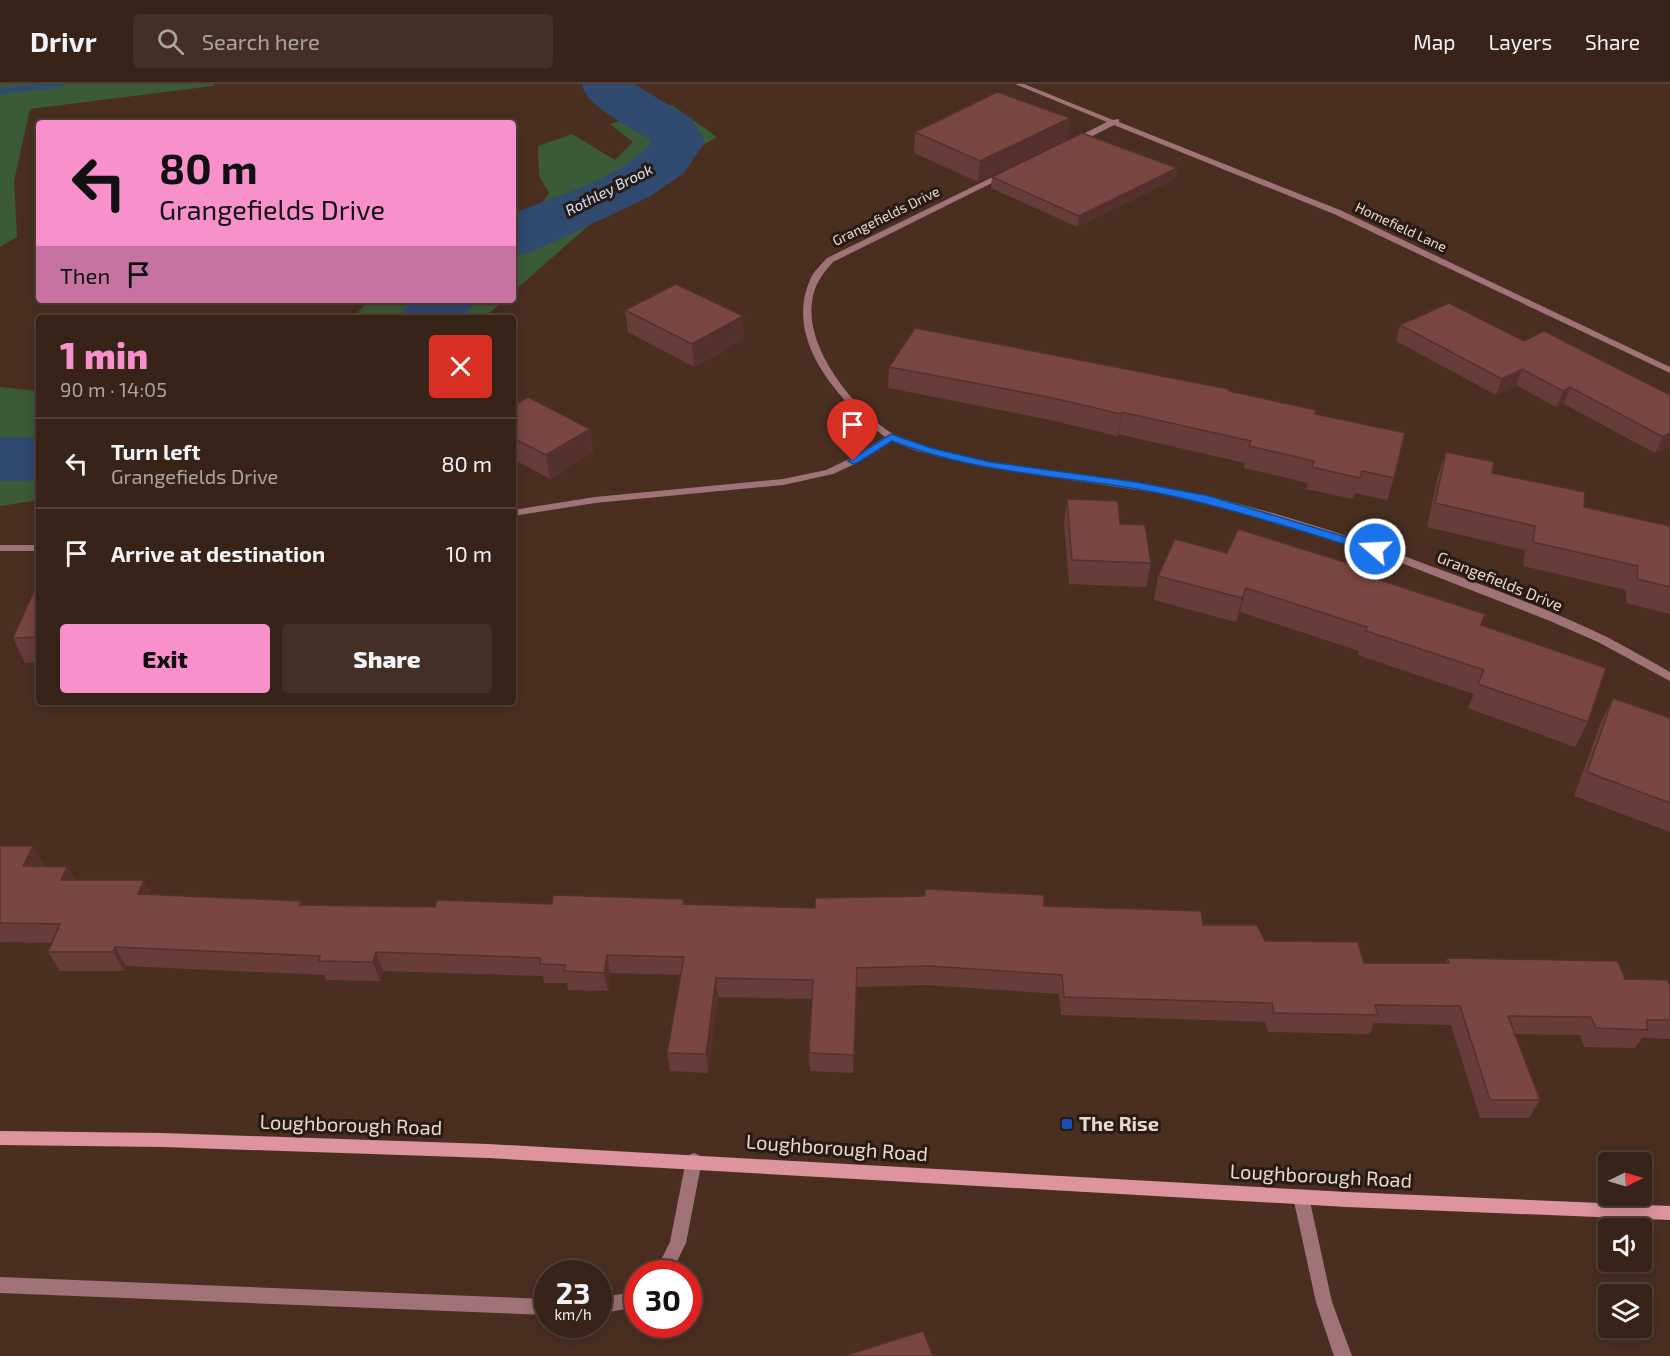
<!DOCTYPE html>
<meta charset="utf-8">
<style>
:root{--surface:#382319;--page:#432f26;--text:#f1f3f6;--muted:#aba4a2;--line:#524038;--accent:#f890cb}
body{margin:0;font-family:"Exo 2",sans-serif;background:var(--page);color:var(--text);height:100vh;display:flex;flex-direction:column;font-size:22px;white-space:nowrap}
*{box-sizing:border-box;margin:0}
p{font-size:20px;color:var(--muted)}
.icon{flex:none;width:33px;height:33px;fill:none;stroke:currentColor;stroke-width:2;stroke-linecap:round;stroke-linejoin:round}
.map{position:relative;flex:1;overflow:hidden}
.details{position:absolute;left:36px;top:231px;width:480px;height:390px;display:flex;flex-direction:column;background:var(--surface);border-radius:6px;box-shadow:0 3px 15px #0003,0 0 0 2px var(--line)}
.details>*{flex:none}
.guide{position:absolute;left:36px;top:36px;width:480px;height:183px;border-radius:6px;box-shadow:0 3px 15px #0003,0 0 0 2px var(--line);background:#f890cb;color:#111;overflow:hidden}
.needle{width:39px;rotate:85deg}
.tools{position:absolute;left:1598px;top:1068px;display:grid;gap:12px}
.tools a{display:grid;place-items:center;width:54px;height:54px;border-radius:6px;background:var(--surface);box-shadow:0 3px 15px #0003,0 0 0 2px var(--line);font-size:30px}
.speed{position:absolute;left:534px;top:1176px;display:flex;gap:12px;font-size:30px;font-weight:700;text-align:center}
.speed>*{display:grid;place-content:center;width:78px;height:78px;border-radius:50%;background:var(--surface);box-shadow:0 3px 15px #0003,0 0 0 2px var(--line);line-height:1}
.speed small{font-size:15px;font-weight:400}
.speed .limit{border:9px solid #d22;background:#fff;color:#111}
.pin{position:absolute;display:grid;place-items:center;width:51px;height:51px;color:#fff;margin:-62px -26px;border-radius:50% 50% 50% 0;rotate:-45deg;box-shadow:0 0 6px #0007}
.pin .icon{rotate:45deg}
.me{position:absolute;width:66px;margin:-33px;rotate:289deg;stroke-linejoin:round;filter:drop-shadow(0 0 4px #0008)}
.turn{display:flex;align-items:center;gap:21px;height:126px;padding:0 24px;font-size:27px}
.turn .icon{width:78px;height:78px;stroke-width:2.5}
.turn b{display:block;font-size:42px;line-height:51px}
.then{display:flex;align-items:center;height:57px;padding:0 24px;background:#0003;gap:12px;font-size:22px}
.round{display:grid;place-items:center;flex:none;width:63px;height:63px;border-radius:6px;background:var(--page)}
.summary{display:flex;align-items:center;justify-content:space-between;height:102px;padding:0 24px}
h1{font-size:36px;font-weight:800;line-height:45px;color:var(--accent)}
.cta{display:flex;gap:12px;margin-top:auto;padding:12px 24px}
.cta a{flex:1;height:69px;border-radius:6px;background:var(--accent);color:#111;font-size:24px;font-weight:800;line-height:69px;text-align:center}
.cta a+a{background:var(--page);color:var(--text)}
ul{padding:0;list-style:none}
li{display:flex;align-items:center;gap:18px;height:90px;padding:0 24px;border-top:2px solid var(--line)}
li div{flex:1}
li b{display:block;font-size:22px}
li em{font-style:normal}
header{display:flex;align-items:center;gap:36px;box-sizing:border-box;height:84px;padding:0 30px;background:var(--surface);border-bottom:2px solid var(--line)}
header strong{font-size:28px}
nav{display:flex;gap:33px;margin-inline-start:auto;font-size:21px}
.search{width:420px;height:54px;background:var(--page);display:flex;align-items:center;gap:15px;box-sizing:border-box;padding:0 21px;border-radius:6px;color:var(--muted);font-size:22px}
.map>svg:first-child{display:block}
.green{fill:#3b5a37}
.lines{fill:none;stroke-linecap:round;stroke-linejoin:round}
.stream{fill:#304a70;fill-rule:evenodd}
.river{fill:#304a70;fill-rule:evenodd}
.street{fill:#a17378;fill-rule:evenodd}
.secondary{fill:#dd949d;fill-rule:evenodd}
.wall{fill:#683c38}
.shaded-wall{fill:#55312e}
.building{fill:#794641;stroke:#55312e;stroke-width:1.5}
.route{fill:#1a73e8;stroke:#114b97;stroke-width:1.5}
.transit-dot{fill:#1a4fb4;stroke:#271b14;stroke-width:2}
.labels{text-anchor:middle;stroke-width:6;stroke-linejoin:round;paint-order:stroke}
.far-street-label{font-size:14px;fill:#ead8cf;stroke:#271b14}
.far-water-label{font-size:15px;font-style:italic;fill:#d2e4fe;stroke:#271b14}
.street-label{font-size:16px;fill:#ead8cf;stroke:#271b14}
.near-poi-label{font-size:20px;font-weight:bold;fill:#ead8cf;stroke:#271b14;text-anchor:start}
.near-street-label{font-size:20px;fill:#ead8cf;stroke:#271b14}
</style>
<header>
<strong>Drivr</strong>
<div class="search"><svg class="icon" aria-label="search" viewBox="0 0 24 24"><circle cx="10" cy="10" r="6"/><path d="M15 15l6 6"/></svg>Search here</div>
<nav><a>Map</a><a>Layers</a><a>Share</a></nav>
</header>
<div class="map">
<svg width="1670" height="1272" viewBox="0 0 1670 1272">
<rect width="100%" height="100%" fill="#4a2f21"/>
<g class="green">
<path d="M0 0H213V2L30 25 14 97 17 153 0 163Z"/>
<path d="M672 21 717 53 638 98 513 208V151L525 144 549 109 539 92 538 62 572 50 615 76 633 58 610 40Z"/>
<path d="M369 216H504L484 234H353Z"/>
<path d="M0 303 36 307 39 310V416L0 422Z"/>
</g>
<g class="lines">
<path class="stream" d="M38 0H65L61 3 0 10V4Z"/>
<g class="river">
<path d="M582 0H634L692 35 705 58 684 89 649 113 534 167 513 172V130C554 112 623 95 651 58L649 55C631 43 585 22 582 0Z"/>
<path d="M411 216H476L463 234H399Z"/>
<rect x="0" y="353" width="39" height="44"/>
</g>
<g class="street">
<path d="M1015 0H1024L1113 36 1119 35V38L1340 126 1670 283V289L1334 130 1114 41 1077 60H1071V56L1107 38Z"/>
<path d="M1001 89 1008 91 833 178C822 190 814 201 812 218 805 267 859 332 900 354 921 365 947 369 970 374 1039 388 1109 392 1179 406 1262 423 1345 450 1425 480 1486 502 1548 525 1607 553 1628 564 1649 576 1670 588V597L1598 558 1550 537 1399 478 1284 440 1178 412 985 383 917 367 891 357 857 379 833 390 783 401 595 419 513 432V426L595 413 783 395 826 386 849 375 885 353C840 318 783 257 810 196 813 188 821 181 827 174Z"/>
<rect x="0" y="461" width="39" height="6"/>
<path d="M694 1069 699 1071 702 1076 686 1159 671 1190H654L670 1158 686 1076 689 1071Z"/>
<path d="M1301 1106 1307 1108 1309 1113 1332 1218 1352 1272H1334L1316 1218 1293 1113 1295 1108Z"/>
<path d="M0 1193 548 1215V1231L0 1209Z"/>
<path d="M638 1203V1222L636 1223 598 1230V1214L627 1209Z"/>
</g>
<path class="secondary" d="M0 1047 163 1049 488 1060 1347 1108 1670 1122V1136L1347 1123 488 1074 163 1063 0 1061Z"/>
</g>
<g class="wall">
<path d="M1070 34 1067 55 978 98 914 69 915 48Z"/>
<path d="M1177 84 1175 95 1077 143 991 104 992 93Z"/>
<path d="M625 226 744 255 694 283 628 248Z"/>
<path d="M1400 241 1524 257 1670 311V362L1655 369 1564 320 1556 323 1516 301 1496 311 1396 257Z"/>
<path d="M889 283 1229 307 1315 330 1394 394 1387 416 1355 409 1353 415 1306 405 1308 399 1244 384 1245 379 1118 350 1117 352 1046 335 888 304Z"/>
<path d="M513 322 590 345 593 368 550 395 513 375Z"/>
<path d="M1446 368 1492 389 1584 423 1670 442V530L1626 519V506L1523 482 1525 466 1427 443 1438 391Z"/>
<path d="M1067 415 1120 440 1151 479 1146 503 1069 500 1064 439Z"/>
<path d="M1227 469 1368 493 1481 541 1588 638 1575 663 1468 624 1474 610 1358 571 1359 567 1240 528 1236 538 1154 516 1158 492Z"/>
<path d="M39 507V578L25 579 13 554Z"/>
<path d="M1613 614 1670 634V748L1574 712 1601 638Z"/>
<path d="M0 762H33L44 781V783H67L75 796H144L151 811 301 817 302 821 435 823 552 820 683 815 684 820 815 824 1044 822 1203 841 1265 857 1364 879H1445L1447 874 1625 895 1670 902V955L1642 954 1635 964 1584 963 1580 951 1515 950 1540 1016 1529 1034H1480L1451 941 1374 939 1370 950 1268 948 1265 938 1061 931 1059 910 927 901 856 903 853 989 810 987 809 969 812 915 718 913 708 989 670 987 667 969 681 891 610 889 608 907 568 906 567 899H544L543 892 383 887 380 897 326 896 325 891 126 882 124 887H60L48 868 52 859 0 858Z"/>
</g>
<g class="shaded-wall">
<path d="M1070 34 1067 55 978 98 980 77Z"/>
<path d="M1177 84 1175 95 1077 143 1079 132Z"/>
<path d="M743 232 744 255 694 283 692 260Z"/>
<path d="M1522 285 1516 301 1496 311 1502 295Z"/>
<path d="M1570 303 1564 320 1556 323 1563 307Z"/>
<path d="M1122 328 1118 350 1117 352 1121 330Z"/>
<path d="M590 345 593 368 550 395 546 371Z"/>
<path d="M1670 349V362L1655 369 1663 353Z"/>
<path d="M1246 504 1240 528 1236 538 1242 514Z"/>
<path d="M33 762 44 781 34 801 23 782Z"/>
<path d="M67 783 78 802 61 796Z"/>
<path d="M144 796 153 815 138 810Z"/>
<path d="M115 863 126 882 124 887 113 868Z"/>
<path d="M376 868 383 887 380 897 373 878Z"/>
<path d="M607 871 610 889 608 907 604 889Z"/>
<path d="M716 894 718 913 708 989 706 970Z"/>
</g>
<g class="building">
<path d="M997 8 1070 34 980 77 915 48Z"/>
<path d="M1082 49 1177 84 1079 132 992 93Z"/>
<path d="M676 200 743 232 692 260 625 226Z"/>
<path d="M1449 219 1524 257 1544 247 1670 311V349L1663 353 1570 303 1563 307 1522 285 1502 295 1400 241Z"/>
<path d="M915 244 1229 305V307L1316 326 1315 330 1405 349 1394 394 1362 387 1360 394 1312 383 1314 377 1249 362 1251 357 1122 328 1121 330 1048 313 889 283Z"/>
<path d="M528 313 590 345 546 371 513 354V322Z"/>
<path d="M1446 368 1494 378 1492 389 1585 408 1584 423 1670 442V503L1637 495 1638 482 1533 458 1535 442 1435 419Z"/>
<path d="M1067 415 1118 417 1120 440 1145 441 1151 479 1072 476Z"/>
<path d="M1238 445 1370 486 1367 492 1485 530 1481 541 1606 584 1588 638 1478 600 1484 586 1366 547 1367 543 1246 504 1242 514 1158 492 1175 455 1227 469Z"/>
<path d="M34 507H39V553L13 554Z"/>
<path d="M1613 614 1670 634V719L1587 688Z"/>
<path d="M0 762H33L23 782 67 783 61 796H144L138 810 301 817 299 821 435 823 437 816 552 820 553 811 683 815V820L815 824V814L925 812V805L1044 811V822L1201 827 1203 841H1257L1265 857 1358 858 1364 879H1449L1447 874 1618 877 1625 895 1667 896 1670 902V936H1647V946L1596 944 1591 933 1508 932 1540 1016H1490L1460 922 1375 921 1378 931 1274 929 1272 919 1064 913 1062 891 929 882 857 884 854 971 809 969 813 896 716 894 706 970 667 969 684 873 607 871 604 889 564 887 565 881 540 880 541 874 376 868 373 878 319 877 320 872 115 863 113 868H48L60 840 0 839Z"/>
<path d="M923 1247 933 1272H844Z"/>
</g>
<path class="route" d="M891 350 931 364 990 378 1136 398 1209 412 1379 463 1381 465 1375 469 1371 468C1293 445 1217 419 1137 405 1054 391 971 388 892 357L857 379 853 380 848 377Z"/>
<rect class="transit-dot" x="1061" y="1034" width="12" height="12" rx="3"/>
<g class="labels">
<g class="far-street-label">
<text transform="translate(886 132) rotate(-26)" y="5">Grangefields Drive</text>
<text transform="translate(1401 143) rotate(25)" y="5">Homefield Lane</text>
</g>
<g class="far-water-label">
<text transform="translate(609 106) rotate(-27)" y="5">Rothley Brook</text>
</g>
<g class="street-label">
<text transform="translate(1500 497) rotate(22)" y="6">Grangefields Drive</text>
</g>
<g class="near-poi-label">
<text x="1079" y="1047">The Rise</text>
</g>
<g class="near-street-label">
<text transform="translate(351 1041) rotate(2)" y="7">Loughborough Road</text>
<text transform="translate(837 1064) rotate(4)" y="7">Loughborough Road</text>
<text transform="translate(1321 1092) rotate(3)" y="7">Loughborough Road</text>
</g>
</g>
</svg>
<div class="tools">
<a><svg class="needle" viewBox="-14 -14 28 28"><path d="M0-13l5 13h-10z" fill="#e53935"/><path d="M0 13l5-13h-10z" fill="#aba4a2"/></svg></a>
<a><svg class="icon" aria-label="sound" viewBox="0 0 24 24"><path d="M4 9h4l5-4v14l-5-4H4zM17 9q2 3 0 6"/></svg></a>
<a><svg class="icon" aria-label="layers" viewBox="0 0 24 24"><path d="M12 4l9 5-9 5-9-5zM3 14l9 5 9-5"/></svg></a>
</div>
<div class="speed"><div>23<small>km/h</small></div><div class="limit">30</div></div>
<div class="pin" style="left:853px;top:377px;background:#d93025"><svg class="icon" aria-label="arrive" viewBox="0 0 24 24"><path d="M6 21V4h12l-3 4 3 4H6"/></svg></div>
<svg class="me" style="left:1375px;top:465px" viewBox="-20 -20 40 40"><circle r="17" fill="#1a73e8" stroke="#fff" stroke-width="3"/><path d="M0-11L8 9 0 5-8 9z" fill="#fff"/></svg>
<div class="guide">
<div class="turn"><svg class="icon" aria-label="left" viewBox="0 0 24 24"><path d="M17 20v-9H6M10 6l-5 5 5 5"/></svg><div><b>80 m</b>Grangefields Drive</div></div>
<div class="then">Then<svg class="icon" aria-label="arrive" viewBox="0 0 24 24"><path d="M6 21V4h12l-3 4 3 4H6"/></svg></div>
</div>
<section class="details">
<div class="summary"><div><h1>1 min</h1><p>90 m · 14:05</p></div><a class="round" style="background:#d93025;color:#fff"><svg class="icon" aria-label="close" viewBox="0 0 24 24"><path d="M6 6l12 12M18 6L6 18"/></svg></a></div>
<ul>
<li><svg class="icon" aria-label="left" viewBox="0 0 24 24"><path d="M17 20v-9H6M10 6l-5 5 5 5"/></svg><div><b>Turn left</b><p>Grangefields Drive</p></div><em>80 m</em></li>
<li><svg class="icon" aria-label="arrive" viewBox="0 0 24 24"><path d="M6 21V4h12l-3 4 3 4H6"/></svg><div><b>Arrive at destination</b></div><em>10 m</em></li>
</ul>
<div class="cta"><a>Exit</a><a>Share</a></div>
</section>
</div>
